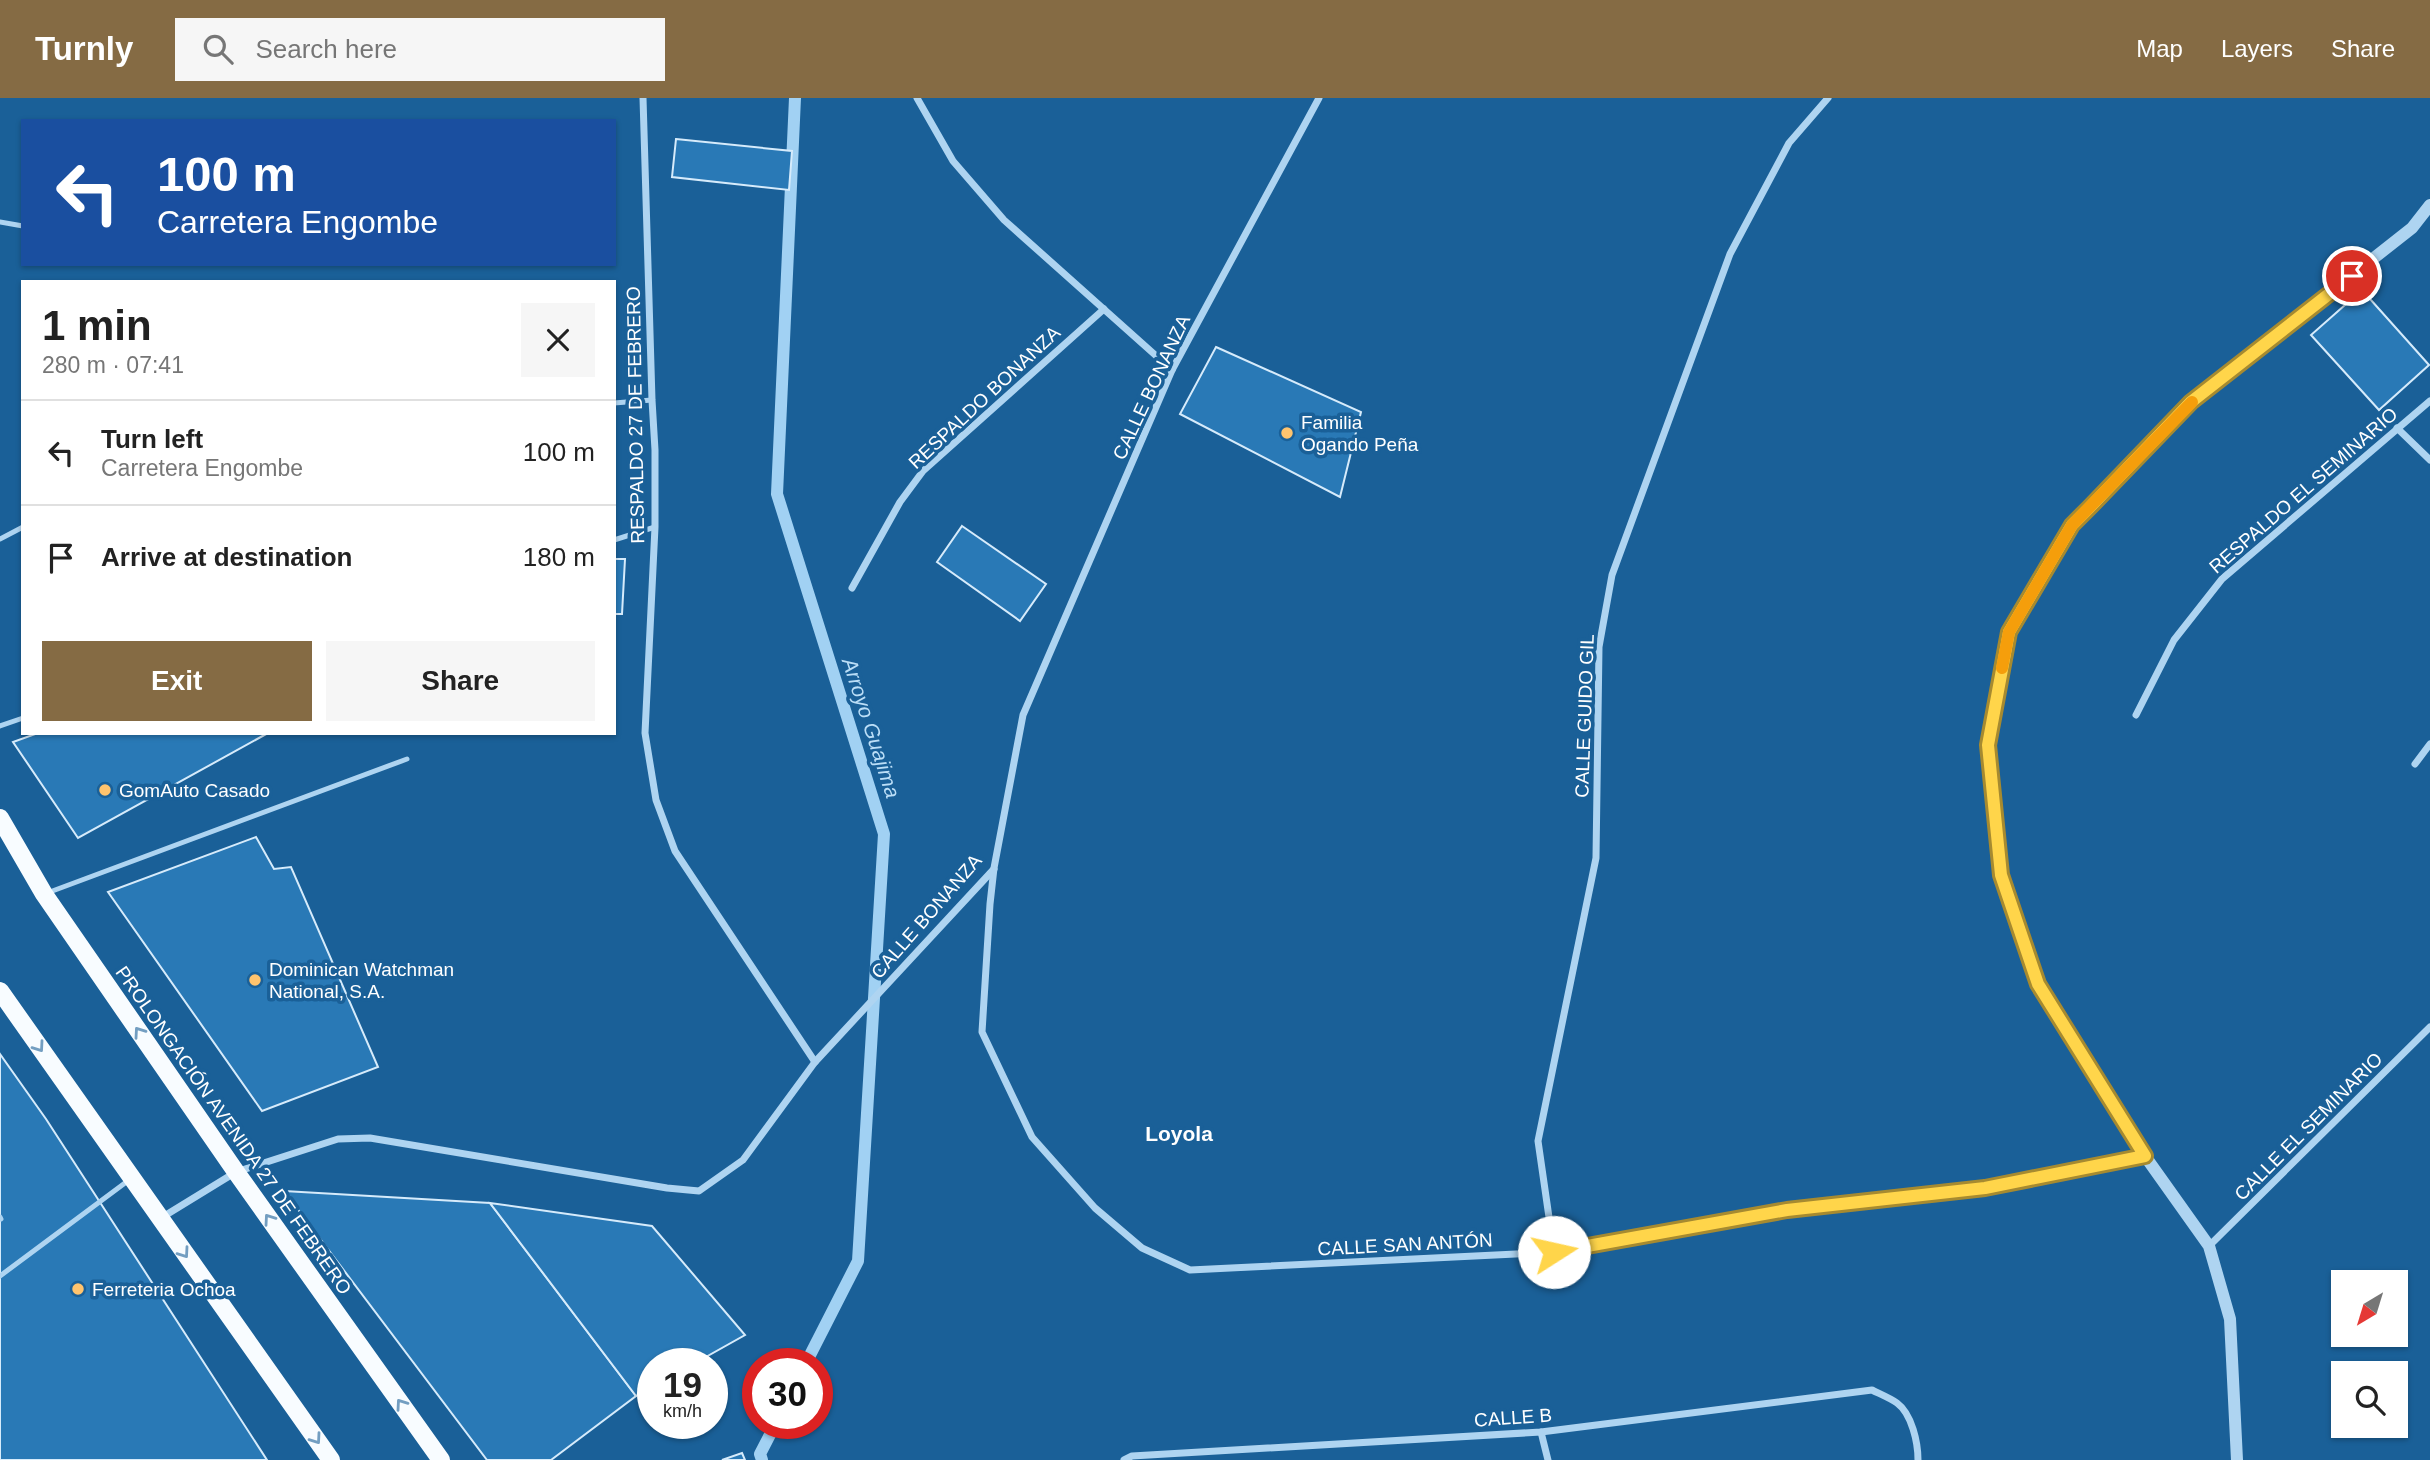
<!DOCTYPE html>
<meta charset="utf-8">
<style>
:root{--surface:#fff;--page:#f6f6f6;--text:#222;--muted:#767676;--line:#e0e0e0;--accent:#856b44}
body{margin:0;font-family:Helvetica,sans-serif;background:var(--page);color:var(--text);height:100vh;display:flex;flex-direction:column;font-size:26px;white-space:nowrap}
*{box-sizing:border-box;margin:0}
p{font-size:23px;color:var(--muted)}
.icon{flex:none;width:38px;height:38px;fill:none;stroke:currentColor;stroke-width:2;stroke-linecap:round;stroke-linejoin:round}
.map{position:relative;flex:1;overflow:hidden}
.side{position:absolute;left:21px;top:182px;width:595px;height:455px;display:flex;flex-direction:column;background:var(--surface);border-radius:0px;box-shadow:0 2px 5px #0004}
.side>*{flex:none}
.hud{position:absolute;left:21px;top:21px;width:595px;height:147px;border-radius:0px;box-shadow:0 2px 5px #0004;background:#1a4fa0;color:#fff;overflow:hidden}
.needle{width:46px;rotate:218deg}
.buttons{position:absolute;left:2331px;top:1172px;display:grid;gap:14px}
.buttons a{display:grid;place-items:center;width:77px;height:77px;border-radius:0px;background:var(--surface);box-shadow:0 2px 5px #0004;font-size:35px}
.speed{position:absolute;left:637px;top:1250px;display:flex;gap:14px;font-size:35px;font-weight:700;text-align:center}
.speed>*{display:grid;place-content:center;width:91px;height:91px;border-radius:50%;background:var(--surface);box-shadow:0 2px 5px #0004;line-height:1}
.speed small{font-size:18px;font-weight:400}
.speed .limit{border:10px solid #d22;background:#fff;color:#111}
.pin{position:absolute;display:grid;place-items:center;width:60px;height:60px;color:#fff;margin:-30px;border:4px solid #fff;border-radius:50%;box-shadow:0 2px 7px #0007}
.me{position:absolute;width:77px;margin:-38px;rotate:80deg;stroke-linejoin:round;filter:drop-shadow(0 0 5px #0008)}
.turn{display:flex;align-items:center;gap:24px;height:147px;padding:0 21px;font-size:32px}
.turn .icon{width:91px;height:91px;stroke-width:2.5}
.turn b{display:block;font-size:49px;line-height:60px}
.round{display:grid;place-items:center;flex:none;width:74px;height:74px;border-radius:0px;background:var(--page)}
.head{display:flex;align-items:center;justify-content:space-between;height:119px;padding:0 21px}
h1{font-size:42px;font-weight:600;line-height:52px}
.button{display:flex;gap:14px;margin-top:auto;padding:14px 21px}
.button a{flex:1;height:80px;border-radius:0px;background:var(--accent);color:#fff;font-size:28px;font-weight:600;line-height:80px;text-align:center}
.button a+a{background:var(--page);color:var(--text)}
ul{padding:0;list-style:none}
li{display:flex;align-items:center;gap:21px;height:105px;padding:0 21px;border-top:2px solid var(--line)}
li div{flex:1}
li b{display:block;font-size:26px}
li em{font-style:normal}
header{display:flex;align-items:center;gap:42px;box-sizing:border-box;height:98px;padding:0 35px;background:var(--accent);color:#fff}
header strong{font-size:33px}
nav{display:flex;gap:38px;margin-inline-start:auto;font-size:24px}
.search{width:490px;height:63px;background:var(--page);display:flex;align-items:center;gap:18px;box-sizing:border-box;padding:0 24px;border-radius:0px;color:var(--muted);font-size:26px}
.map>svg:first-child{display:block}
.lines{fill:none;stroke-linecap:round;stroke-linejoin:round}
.stream{stroke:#a1d1f3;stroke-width:12}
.building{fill:#2979b6;stroke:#d6ebfb;stroke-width:2}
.service{stroke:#aed4f1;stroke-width:5}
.minor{stroke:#aed4f1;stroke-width:7}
.tertiary{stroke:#aed4f1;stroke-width:12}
.primary{stroke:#f8fcff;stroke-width:18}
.oneway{stroke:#739ec1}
.route-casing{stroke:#a68a30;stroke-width:18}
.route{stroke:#ffd54a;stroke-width:12}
.slow{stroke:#f59e0b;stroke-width:12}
.poi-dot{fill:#ffc46e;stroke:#1a6098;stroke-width:2.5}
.labels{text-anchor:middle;stroke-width:7;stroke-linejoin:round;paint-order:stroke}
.street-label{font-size:19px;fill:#fff;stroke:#1a6098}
.poi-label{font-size:19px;fill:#fff;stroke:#1a6098;text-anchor:start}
.water-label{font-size:21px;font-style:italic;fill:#bbdef7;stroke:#1a6098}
.neighbourhood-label{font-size:21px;font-weight:bold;fill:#fff;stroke:#1a6098}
</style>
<header>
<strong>Turnly</strong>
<div class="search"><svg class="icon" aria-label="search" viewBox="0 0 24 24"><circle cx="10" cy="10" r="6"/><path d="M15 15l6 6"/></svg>Search here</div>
<nav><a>Map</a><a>Layers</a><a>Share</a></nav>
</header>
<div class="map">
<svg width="2430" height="1362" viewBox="0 0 2430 1362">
<rect width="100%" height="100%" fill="#1a6098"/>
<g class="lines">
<g class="stream">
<path d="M795 0 777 396 884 736 858 1163 806 1265"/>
<path d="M762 1362 760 1356 776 1325"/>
</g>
</g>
<g class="building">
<path d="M676 41 792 53 789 92 672 79Z"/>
<path d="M2362 192 2429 267 2379 312 2311 237Z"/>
<path d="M1216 249 1361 314 1340 399 1180 316Z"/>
<path d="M962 428 1046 486 1020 523 937 464Z"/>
<path d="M614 461H625L622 516H614Z"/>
<path d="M38 635H268L78 740 13 644Z"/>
<path d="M256 739 274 771 291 769 378 969 262 1013 108 794Z"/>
<path d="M0 956 46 1021 267 1362H0Z"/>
<path d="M284 1093 490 1105 636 1298 551 1362H487Z"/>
<path d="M490 1105 652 1128 745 1237 695 1265H653V1289L636 1298Z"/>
<path d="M742 1355 745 1362H722Z"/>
</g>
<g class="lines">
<g class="service">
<path d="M0 124 23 128"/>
<path d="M614 305 652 302"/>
<path d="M0 441 23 429"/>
<path d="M614 442 655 429"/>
<path d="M0 628 23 620"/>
<path d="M47 795 407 661"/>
<path d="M0 1119 1 1121"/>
<path d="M0 1178 129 1082"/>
</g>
<g class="minor">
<path d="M643 0 652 302 655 352V429L645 635 656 702 675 753 815 964"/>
<path d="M917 0 953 63 1004 122 1172 272"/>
<path d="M1319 0 1172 272 1023 617 994 770 990 806 982 934 1032 1039 1095 1110 1142 1150 1190 1172 1554 1154 1787 1112 1985 1090 2145 1058"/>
<path d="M2397 330 2430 362"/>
<path d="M852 490 900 404 923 373 1104 211"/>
<path d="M2136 617 2174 542 2222 481 2430 303"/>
<path d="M2415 666 2430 646"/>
<path d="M161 1120 236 1074 338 1041 370 1040 667 1090 699 1093 743 1062 815 964 994 771"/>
<path d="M2209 1148 2430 929"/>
<path d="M1554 1154 1538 1043 1596 760 1599 549 1612 477 1730 156 1789 45 1828 0"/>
<path d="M1541 1334 1548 1362"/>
<path d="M1124 1362 1132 1358 1541 1334 1872 1292C1880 1296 1890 1300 1897 1305 1912 1316 1918 1345 1918 1362"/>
</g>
<path class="tertiary" d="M2237 1362 2230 1221 2209 1148 2145 1058 2037 886 2001 777 1988 647 2009 534 2072 427 2191 304 2412 130 2430 107"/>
<g class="primary">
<path d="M0 720 44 796 236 1074 441 1362"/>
<path d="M0 893 331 1362"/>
</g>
</g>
<defs><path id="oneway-chevron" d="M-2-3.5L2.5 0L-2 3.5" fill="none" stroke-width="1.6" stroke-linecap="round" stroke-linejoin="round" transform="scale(1.75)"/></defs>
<g class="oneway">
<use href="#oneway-chevron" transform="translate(139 934) rotate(-125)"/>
<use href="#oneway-chevron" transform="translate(39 949) rotate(55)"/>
<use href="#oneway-chevron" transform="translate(269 1121) rotate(-125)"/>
<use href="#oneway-chevron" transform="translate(184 1155) rotate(55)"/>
<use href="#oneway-chevron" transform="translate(401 1306) rotate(-125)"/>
<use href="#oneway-chevron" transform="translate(316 1341) rotate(55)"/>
</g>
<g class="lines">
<g class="route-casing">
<path id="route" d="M1554 1154 1787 1112 1985 1090 2145 1058 2038 886 2001 777 1988 647 2009 534 2072 427 2089 410 2191 304 2352 178"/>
</g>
<use href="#route" class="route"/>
<path class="slow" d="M2002 570 2009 534 2072 427 2192 304"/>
</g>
<g class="poi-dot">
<circle cx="1287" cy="335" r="7"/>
<circle cx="105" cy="692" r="7"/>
<circle cx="255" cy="882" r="7"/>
<circle cx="78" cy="1191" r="7"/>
</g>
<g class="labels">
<g class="street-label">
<text transform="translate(1151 289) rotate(-65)" y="7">CALLE BONANZA</text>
<text transform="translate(984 299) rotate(-43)" y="7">RESPALDO BONANZA</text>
<text transform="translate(635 317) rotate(-91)" y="7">RESPALDO 27 DE FEBRERO</text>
<text transform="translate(2303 392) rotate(-41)" y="7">RESPALDO EL SEMINARIO</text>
<text transform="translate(1584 618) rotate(-88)" y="7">CALLE GUIDO GIL</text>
<text transform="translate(926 818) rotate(-49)" y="7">CALLE BONANZA</text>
<text transform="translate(2308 1028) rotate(-45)" y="7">CALLE EL SEMINARIO</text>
<text transform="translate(234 1032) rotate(55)" y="7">PROLONGACIÓN AVENIDA 27 DE FEBRERO</text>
<text transform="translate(1405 1146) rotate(-3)" y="7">CALLE SAN ANTÓN</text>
<text transform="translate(1513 1319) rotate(-4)" y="7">CALLE B</text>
</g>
<g class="poi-label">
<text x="1301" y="331">Familia<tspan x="1301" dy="22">Ogando Peña</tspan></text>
<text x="119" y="699">GomAuto Casado</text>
<text x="269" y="878">Dominican Watchman<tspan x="269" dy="22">National, S.A.</tspan></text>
<text x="92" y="1198">Ferreteria Ochoa</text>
</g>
<g class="water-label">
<text transform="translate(871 630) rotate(72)" y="7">Arroyo Guajima</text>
</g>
<g class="neighbourhood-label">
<text x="1179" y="1043">Loyola</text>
</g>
</g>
</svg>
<div class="buttons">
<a><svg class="needle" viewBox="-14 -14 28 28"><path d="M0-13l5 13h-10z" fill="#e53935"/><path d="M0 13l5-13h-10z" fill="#767676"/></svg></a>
<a><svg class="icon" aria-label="search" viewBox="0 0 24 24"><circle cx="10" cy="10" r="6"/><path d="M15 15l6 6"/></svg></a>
</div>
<div class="speed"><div>19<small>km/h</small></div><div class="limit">30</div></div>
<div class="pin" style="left:2352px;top:178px;background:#d93025"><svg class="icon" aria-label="arrive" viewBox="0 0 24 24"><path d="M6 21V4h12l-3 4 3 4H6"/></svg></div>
<svg class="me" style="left:1554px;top:1154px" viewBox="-20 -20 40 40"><circle r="19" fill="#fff"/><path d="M0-13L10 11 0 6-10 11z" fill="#ffd54a"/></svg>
<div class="hud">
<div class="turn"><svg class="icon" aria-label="left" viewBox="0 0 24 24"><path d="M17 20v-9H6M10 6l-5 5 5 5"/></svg><div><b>100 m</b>Carretera Engombe</div></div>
</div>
<section class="side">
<div class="head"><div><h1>1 min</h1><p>280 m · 07:41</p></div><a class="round"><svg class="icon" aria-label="close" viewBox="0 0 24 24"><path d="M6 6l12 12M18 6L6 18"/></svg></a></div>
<ul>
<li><svg class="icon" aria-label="left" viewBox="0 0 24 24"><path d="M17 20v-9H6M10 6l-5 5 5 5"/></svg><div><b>Turn left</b><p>Carretera Engombe</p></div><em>100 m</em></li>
<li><svg class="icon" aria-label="arrive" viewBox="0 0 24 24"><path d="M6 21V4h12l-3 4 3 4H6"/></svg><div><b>Arrive at destination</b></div><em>180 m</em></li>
</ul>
<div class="button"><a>Exit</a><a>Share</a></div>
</section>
</div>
